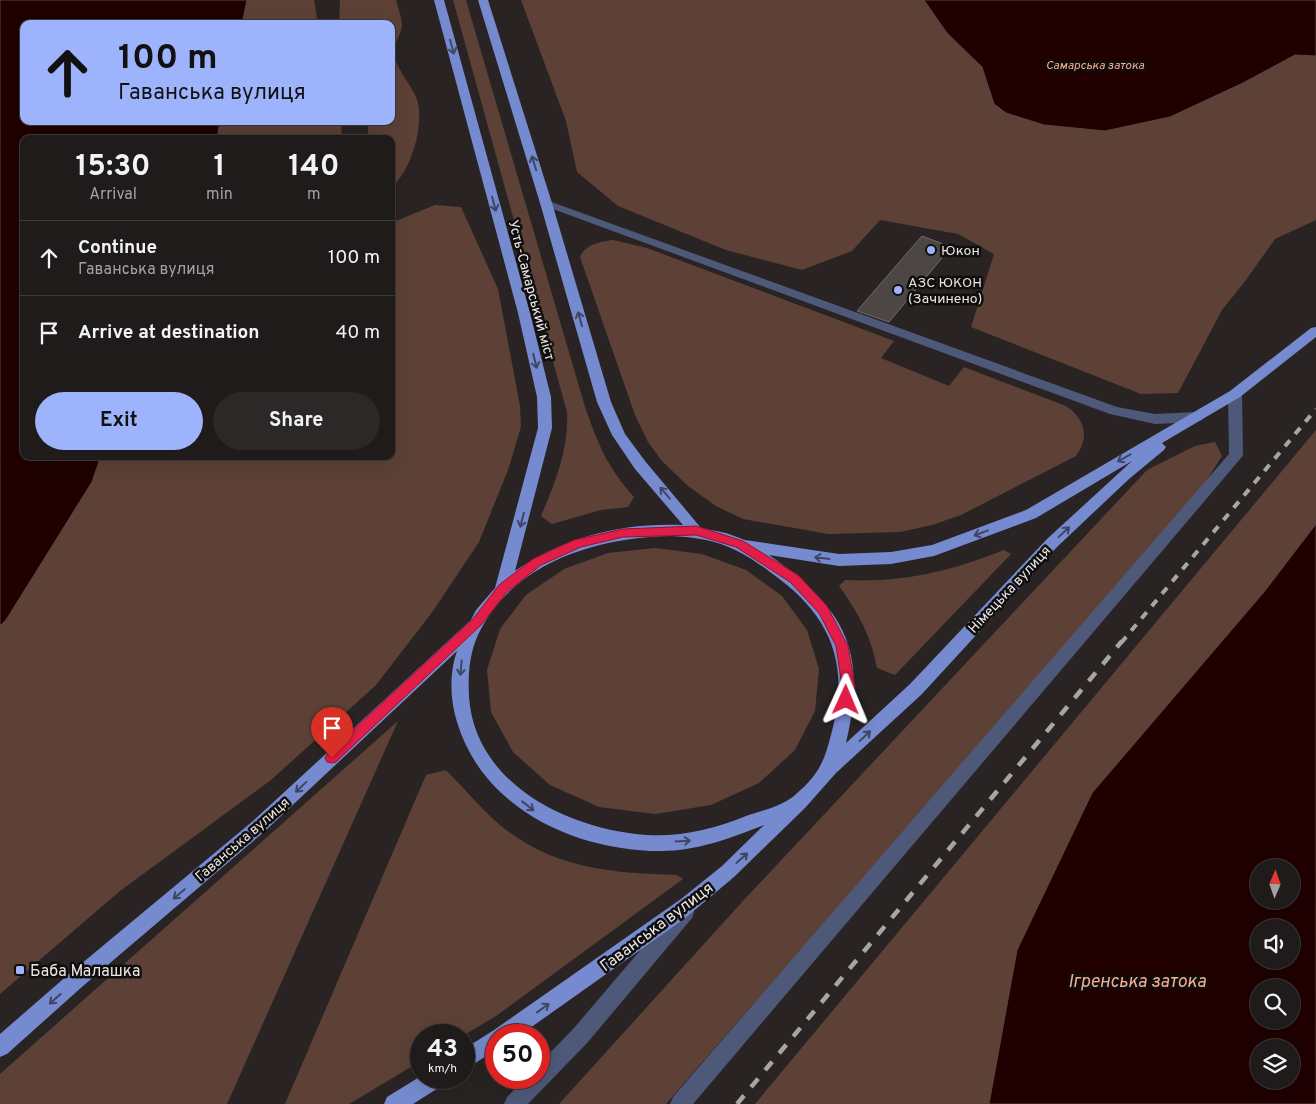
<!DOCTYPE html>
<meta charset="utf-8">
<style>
:root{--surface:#1f1b1a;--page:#2c2827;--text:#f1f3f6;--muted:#a1a1a2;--line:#3c3939;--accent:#9db4fd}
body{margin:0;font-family:Overpass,sans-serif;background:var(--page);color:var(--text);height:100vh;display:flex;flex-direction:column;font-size:19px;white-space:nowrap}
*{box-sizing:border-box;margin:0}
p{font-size:16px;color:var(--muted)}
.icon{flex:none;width:28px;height:28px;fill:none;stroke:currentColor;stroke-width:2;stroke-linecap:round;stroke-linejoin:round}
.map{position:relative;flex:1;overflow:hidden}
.side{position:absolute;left:20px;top:135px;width:375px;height:325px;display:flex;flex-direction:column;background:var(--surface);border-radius:10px;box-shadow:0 5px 20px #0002,0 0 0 1px var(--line)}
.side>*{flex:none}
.guide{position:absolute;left:20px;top:20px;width:375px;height:105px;border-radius:10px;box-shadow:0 5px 20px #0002,0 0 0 1px var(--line);background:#9db4fd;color:#111;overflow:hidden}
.needle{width:32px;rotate:2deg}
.buttons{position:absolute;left:1250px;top:859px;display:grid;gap:10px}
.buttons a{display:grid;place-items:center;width:50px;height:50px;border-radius:50%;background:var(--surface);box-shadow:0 5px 20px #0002,0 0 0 1px var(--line);font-size:25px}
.speed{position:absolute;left:410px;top:1024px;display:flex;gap:10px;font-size:25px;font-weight:700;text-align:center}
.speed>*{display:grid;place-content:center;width:65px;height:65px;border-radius:50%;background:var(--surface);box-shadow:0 5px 20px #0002,0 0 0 1px var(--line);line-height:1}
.speed small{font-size:12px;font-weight:400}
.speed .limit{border:8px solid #d22;background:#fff;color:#111}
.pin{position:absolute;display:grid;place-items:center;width:42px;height:42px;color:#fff;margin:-51px -21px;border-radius:50% 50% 50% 0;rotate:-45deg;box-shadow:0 0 5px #0007}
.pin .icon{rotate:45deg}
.me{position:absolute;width:55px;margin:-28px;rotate:1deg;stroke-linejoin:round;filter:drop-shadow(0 0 4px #0008)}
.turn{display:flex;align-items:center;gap:18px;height:105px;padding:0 15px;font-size:22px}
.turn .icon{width:65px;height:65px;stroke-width:2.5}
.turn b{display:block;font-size:35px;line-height:42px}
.eta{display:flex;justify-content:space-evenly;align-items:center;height:85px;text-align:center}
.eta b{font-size:30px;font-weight:700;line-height:35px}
.button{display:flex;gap:10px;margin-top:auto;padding:10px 15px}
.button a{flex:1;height:58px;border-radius:30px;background:var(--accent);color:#111;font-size:20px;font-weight:700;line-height:58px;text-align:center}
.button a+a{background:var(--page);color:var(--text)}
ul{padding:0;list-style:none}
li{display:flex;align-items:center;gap:15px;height:75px;padding:0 15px;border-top:1px solid var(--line)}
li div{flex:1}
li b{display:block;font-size:19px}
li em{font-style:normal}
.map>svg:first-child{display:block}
.green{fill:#5d4136}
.water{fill:#200100;stroke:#5c4544;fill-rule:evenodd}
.building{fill:#4c4644;stroke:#716b69}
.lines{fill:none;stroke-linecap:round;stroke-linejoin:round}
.minor{fill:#4e597a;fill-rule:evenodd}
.major{fill:#768acf;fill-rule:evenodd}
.rail-far1{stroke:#a9a5a4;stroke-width:4;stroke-dasharray:8 8;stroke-linecap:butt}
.rail{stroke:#a9a5a4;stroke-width:4.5;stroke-dasharray:11 11;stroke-linecap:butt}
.oneway{stroke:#3e4664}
.route{fill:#e11d48;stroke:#92132f}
.poi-dot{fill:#9db4fd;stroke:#100e0d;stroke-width:2}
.labels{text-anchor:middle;stroke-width:5;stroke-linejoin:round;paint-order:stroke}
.far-water-label{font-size:12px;font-style:italic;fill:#f7ae92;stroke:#100e0d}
.poi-label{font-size:14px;fill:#e9e5e4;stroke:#100e0d;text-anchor:start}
.street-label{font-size:14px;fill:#e9e5e4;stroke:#100e0d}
.near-street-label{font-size:16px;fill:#e9e5e4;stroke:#100e0d}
.near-poi-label{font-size:16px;fill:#e9e5e4;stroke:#100e0d;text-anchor:start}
.near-water-label{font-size:18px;font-style:italic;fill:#f7ae92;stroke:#100e0d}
</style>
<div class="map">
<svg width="1316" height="1104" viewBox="0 0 1316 1104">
<rect width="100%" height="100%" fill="#292423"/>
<g class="green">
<path d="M247 0H314L318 24H242Z"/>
<path d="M340 0H396C398 8 402 18 402 26 401 35 394 43 394 52 394 67 413 86 417 100 425 123 411 173 391 187V139H368V121H391V24H339Z"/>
<path d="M453 0H466L585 407C598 444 607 467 634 497L628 507 601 510 552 524 541 516C555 483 569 449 567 412Z"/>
<path d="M521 0H924L947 33 982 67 987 85 1243 83 1295 55 1316 56V220L1275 239 1246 280 1222 310 1178 393 1141 394 971 327 994 254 958 234 880 220 852 251 802 270 726 250 618 206 577 172 566 121Z"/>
<path d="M220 121H341L342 139H217Z"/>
<path d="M435 205 461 207 498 289 520 406 521 427 508 470 479 542 433 611 376 685 271 780 120 891 0 994V626L6 620 92 482 101 456H391V223Z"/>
<path d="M613 240 647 248 894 341 881 358 949 386 964 367 1066 406C1085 419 1090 437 1076 456L961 515 932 525 900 532 828 534 743 519 716 506 688 486 662 461 648 442 635 415 580 257C586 244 599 242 613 240Z"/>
<path d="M1316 430V524L1264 592 1017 950 989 1104H755Z"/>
<path d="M1215 442 1222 456 1198 494 666 1104H559L742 902 1147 470 1195 446Z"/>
<path d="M655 548 702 554 746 570 782 596 807 630 819 669 815 711 795 750 759 783 711 805 655 814 599 807 550 785 513 752 491 712 487 670 500 629 526 595 564 569 608 553Z"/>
<path d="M1004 550 1011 554 895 675 877 668C871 636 858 612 839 586L845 580C903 583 951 571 1004 550Z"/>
<path d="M398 721 227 1104H0V1074Z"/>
<path d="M446 770C464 788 481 809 500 825 553 869 612 873 677 875L683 879 496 1016 464 1035H421V1061L349 1104H285L426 775Z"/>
</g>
<g class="water">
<path d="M0 0H247L242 24H24V121H220L217 139H24V456H101L92 482 6 620 0 626Z"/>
<path d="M924 0H1316V56L1295 55 1243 83 1170 117 1105 131 1044 125 1006 113 994 104 982 67 947 33Z"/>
<path d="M1316 524V1104H989L1017 950 1092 793 1264 592ZM1259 868H1291V900H1259ZM1259 928H1291V960H1259ZM1259 988H1291V1020H1259ZM1259 1048H1291V1080H1259Z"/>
</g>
<path class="building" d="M922 236 951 247 889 322 857 311Z"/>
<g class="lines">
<g class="minor">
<path d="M546 200 1117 407 1155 414 1197 412 1202 414 1204 417 1202 420 1197 422 1155 424 1110 414 542 205 540 203 542 201Z"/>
<path d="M1235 390 1240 391 1242 394 1243 455 1241 458 693 1104H670L673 1097 1229 454 1228 394 1230 391Z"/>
<path d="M685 904 692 906 694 912 692 918 588 1042 528 1104H504L507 1097 526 1078H539V1064L574 1028 678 906Z"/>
</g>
<g class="major">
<path d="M434 0H444L530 313 551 397 552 428 515 571C563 537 624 522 683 525L635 469 612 435 597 402 540 203 478 0H488L552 203 611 402 625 434 645 461 701 528 726 533 745 540 839 554 891 552 932 545 1026 510 1230 391 1311 328 1316 327V337L1240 397 1162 443 1166 447 1164 450 1129 479 1057 547 922 694 836 773 805 808 734 877 684 919 523 1033 519 1035H496V1050L464 1070V1049L494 1030 681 899 722 866 764 825C731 838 697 851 661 851 576 851 483 809 457 722 450 700 449 673 457 651L265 831 83 986 7 1054 0 1057V1034L69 974 253 821 471 620 476 610 495 588 538 428 537 397 518 313ZM1132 461 1047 539 910 684 846 743C868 650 845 609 769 555L839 566 891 564 934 556 1036 518ZM672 536C714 538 737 547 770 572 827 612 850 658 833 727 825 759 821 773 795 795 783 806 761 811 746 816 714 829 681 837 647 835 570 830 475 785 469 697 468 675 469 655 478 635 512 562 598 537 672 536Z"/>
<path d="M421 1076V1078H446L443 1085 413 1104H384L387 1097Z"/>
</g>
<path class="rail-far1" d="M1121 643 1316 409"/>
<path class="rail" d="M737 1104 1122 641"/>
</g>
<defs><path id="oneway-shaft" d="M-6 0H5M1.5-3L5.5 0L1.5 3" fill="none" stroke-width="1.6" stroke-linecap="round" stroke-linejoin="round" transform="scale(1.25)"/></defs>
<g class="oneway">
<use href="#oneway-shaft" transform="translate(452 47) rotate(75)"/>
<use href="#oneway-shaft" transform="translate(534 163) rotate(-107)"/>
<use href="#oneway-shaft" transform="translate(494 204) rotate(75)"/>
<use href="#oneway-shaft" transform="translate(580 319) rotate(-106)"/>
<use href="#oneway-shaft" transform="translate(535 361) rotate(76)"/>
<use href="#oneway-shaft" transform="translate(1124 458) rotate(151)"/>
<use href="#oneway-shaft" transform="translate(665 493) rotate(-131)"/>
<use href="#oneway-shaft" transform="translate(522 520) rotate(105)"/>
<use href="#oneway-shaft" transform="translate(1064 532) rotate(-43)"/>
<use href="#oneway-shaft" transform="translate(981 533) rotate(159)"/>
<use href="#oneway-shaft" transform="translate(822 558) rotate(-173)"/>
<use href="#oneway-shaft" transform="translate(461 668) rotate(95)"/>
<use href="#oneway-shaft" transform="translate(865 736) rotate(-43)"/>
<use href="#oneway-shaft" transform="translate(301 787) rotate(137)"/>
<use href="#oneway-shaft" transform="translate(528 806) rotate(38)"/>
<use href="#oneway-shaft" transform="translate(683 841) rotate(-3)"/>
<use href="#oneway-shaft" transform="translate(742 858) rotate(-42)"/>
<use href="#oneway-shaft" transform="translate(179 894) rotate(140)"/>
<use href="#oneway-shaft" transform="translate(55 999) rotate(138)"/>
<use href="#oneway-shaft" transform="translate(543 1008) rotate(-36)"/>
</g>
<path class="route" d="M696 526 743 541 798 575 827 606 848 646 855 686 851 703H842L840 700 842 686 836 646 819 613 790 582 736 547 696 535 623 537 581 547 541 565 507 592 481 625 336 762 332 763 327 762 325 758 327 754 473 619 499 585 533 559 574 540 623 529Z"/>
<g class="poi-dot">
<circle cx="931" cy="250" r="5"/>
<circle cx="898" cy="290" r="5"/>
<rect x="15" y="965" width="10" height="10" rx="2.5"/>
</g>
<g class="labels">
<g class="far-water-label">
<text x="1095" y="69">Самарська затока</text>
</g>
<g class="poi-label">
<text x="941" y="255">Юкон</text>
<text x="908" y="287">АЗС ЮКОН<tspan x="908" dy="16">(Зачинено)</tspan></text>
</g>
<g class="street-label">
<text transform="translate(532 290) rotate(75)" y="5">Усть-Самарський міст</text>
<text transform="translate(1009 589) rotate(-47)" y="5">Німецька вулиця</text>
<text transform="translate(242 839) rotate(-41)" y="5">Гаванська вулиця</text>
</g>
<g class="near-street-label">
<text transform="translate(656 926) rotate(-37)" y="6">Гаванська вулиця</text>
</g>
<g class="near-poi-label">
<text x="30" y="976">Баба Малашка</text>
</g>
<g class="near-water-label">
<text x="1137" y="987">Ігренська затока</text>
</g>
</g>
</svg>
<div class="buttons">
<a><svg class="needle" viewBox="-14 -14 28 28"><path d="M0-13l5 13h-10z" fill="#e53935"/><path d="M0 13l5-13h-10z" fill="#a1a1a2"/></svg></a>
<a><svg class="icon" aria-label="sound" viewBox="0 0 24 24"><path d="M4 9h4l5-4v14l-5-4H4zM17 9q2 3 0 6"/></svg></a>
<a><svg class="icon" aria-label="search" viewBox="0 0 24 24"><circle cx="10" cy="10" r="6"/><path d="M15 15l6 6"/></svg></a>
<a><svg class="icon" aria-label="layers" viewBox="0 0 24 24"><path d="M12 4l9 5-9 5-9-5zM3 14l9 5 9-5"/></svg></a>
</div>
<div class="speed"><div>43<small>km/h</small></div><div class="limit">50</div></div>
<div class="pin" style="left:332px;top:758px;background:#d93025"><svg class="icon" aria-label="arrive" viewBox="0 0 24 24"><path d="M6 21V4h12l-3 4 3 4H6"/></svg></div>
<svg class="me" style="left:846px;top:700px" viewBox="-20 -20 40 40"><path d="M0-17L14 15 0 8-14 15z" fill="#e11d48" stroke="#fff" stroke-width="4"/></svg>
<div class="guide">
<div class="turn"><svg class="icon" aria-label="ahead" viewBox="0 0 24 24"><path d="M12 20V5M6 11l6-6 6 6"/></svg><div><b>100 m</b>Гаванська вулиця</div></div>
</div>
<section class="side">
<div class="eta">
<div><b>15:30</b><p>Arrival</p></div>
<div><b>1</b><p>min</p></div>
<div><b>140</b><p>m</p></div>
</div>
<ul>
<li><svg class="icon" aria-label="ahead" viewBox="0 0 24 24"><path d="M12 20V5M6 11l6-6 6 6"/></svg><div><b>Continue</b><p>Гаванська вулиця</p></div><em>100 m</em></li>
<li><svg class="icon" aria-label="arrive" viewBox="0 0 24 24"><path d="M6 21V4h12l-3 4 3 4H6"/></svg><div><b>Arrive at destination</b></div><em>40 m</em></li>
</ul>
<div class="button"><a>Exit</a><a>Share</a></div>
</section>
</div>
